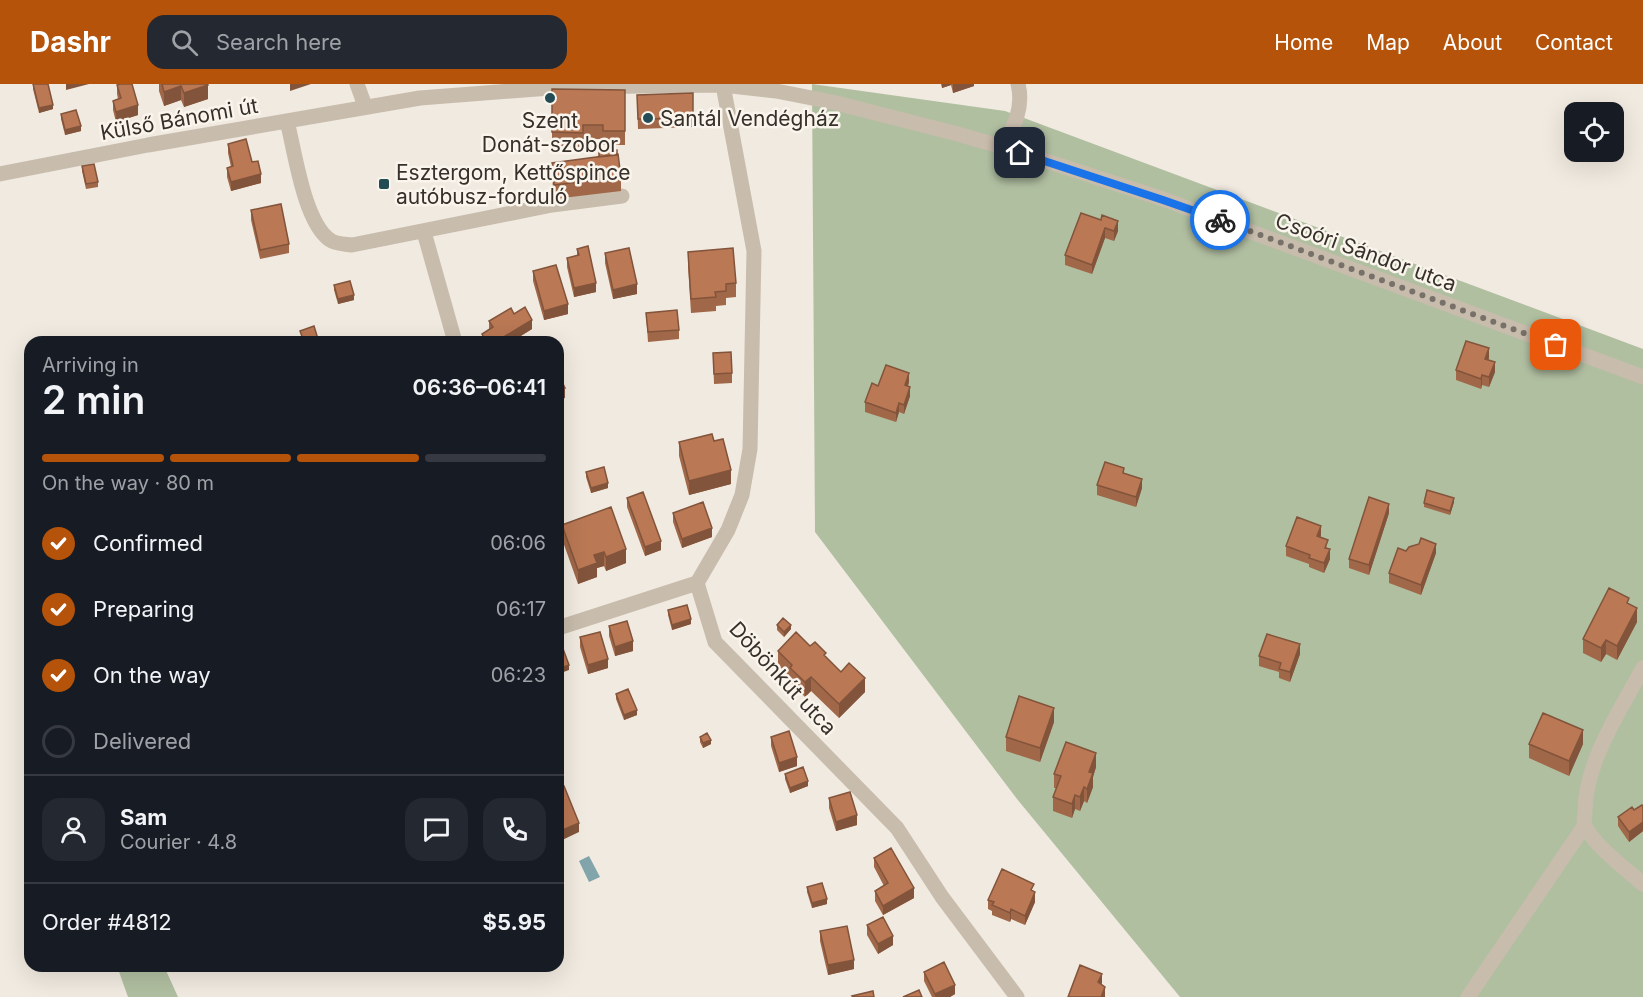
<!DOCTYPE html>
<meta charset="utf-8">
<style>
:root{--surface:#171b24;--page:#242831;--text:#f1f3f6;--muted:#9ea1a6;--line:#363941;--accent:#b45309}
body{margin:0;font-family:Inter,sans-serif;background:var(--page);color:var(--text);height:100vh;display:flex;flex-direction:column;font-size:22px;white-space:nowrap}
*{box-sizing:border-box;margin:0}
p{font-size:20px;color:var(--muted)}
.icon{flex:none;width:33px;height:33px;fill:none;stroke:currentColor;stroke-width:2;stroke-linecap:round;stroke-linejoin:round}
.map{position:relative;flex:1;overflow:hidden}
.drawer{position:absolute;left:24px;top:252px;width:540px;height:636px;display:flex;flex-direction:column;background:var(--surface);border-radius:18px;box-shadow:0 6px 24px #0002}
.drawer>*{flex:none}
.controls{position:absolute;left:1564px;top:18px;display:grid;gap:12px}
.controls a{display:grid;place-items:center;width:60px;height:60px;border-radius:12px;background:var(--surface);box-shadow:0 6px 24px #0002;font-size:30px}
.pin{position:absolute;display:grid;place-items:center;width:51px;height:51px;color:#fff;margin:-26px;border-radius:12px;box-shadow:0 3px 9px #0006}
.courier{position:absolute;display:grid;place-items:center;width:60px;height:60px;margin:-30px;border:4px solid #1a73e8;border-radius:50%;background:#fff;color:#222;box-shadow:0 2px 8px #0007}
.headline em{font-style:normal;font-weight:600}
.headline div{display:flex;flex-direction:column-reverse}
.headline{display:flex;align-items:center;justify-content:space-between;height:102px;padding:0 18px}
h1{font-size:39px;font-weight:600;line-height:45px}
.bar{display:grid;grid-template-columns:repeat(4,1fr);gap:9px 6px;align-content:center;height:72px;padding:0 18px}
.bar i{height:8px;border-radius:4px;background:var(--line)}
.bar .active{background:var(--accent)}
.bar p{grid-column:span 4}
.line{display:flex;align-items:center;gap:15px;padding:0 18px;border-top:2px solid var(--line)}
.line div{flex:1}
.round{display:grid;place-items:center;flex:none;width:63px;height:63px;border-radius:18px;background:var(--page)}
ol{padding:0 18px;list-style:none}
li{display:flex;align-items:center;gap:18px;height:66px}
li p{margin-inline-start:auto}
li .icon{padding:6px;border-radius:50%;background:var(--accent);color:#fff;stroke-width:4}
li:last-child{color:var(--muted)}
li i{width:33px;height:33px;border:3px solid var(--line);border-radius:50%}
header{display:flex;align-items:center;gap:36px;box-sizing:border-box;height:84px;padding:0 30px;background:var(--accent);color:#fff}
header strong{font-size:28px}
nav{display:flex;gap:33px;margin-inline-start:auto;font-size:21px}
.search{width:420px;height:54px;background:var(--page);display:flex;align-items:center;gap:15px;box-sizing:border-box;padding:0 21px;border-radius:18px;color:var(--muted);font-size:22px}
.map>svg:first-child{display:block}
</style>
<header>
<strong>Dashr</strong>
<div class="search"><svg class="icon" aria-label="search" viewBox="0 0 24 24"><circle cx="10" cy="10" r="6"/><path d="M15 15l6 6"/></svg>Search here</div>
<nav><a>Home</a><a>Map</a><a>About</a><a>Contact</a></nav>
</header>
<div class="map">
<svg width="1643" height="913" viewBox="0 0 1643 913">
<rect width="100%" height="100%" fill="#f1eae0"/>
<!-- green -->
<path fill="#b1bfa1" d="M812 0 1005 27 1643 265V913H1180L1017 715 815 448Z
M117 882H164L178 913H128Z"/>
<!-- water -->
<path fill="#81a5ab" d="M589 772 600 793 589 798 579 777Z"/>
<g fill="none" stroke-linecap="round" stroke-linejoin="round">
<!-- minor -->
<path stroke="#c8bcac" stroke-width="15" d="M357 0 365 22
M723 1 754 167 750 365 742 411 728 446 697 499 715 558 897 744 942 813 1017 913
M287 37C295 68 304 138 330 156 335 160 345 160 352 161L552 121 622 112
M1003 63C1014 43 1024 23 1018 0
M0 90 148 61 420 14 563 3 723 1 776 7 832 18 954 49 1003 63 1163 115 1643 293
M424 148 455 258
M558 544 697 499
M1643 584C1620 627 1585 678 1585 728 1585 731 1583 738 1585 741 1591 759 1628 787 1643 800
M1468 913 1585 741"/>
</g>
<!-- wall -->
<path fill="#a06748" d="M33 0 53 25 39 29 33 5Z
M159 0H207L208 15 184 23 181 16 164 22 159 7Z
M941 0H974V2L953 9 951 1 942 4Z
M117 1 138 31 116 38 113 26V17L118 15 117 10Z
M552 5 625 6V61H603V55H583V63L552 62Z
M693 9V43L638 45 637 11Z
M61 30 81 47 65 51 61 35Z
M228 60 252 78 261 99 231 107 227 93V84L231 83 228 69Z
M599 68 621 93V107L554 115 552 93V79L599 73Z
M82 82 98 98V103L86 105 82 87Z
M251 126 289 160V169L260 175 251 136Z
M1081 129 1118 147 1114 157 1105 154 1092 190 1065 181V171Z
M577 165 596 208 574 213 567 183V174L577 171Z
M688 168 736 199V213L726 214V221L716 222V227L691 229 688 182Z
M605 169 637 210 613 215 605 179Z
M533 187 568 230 544 236 533 197Z
M334 201 354 216 338 220 334 206Z
M646 229 679 246V255L648 258Z
M514 230 532 245 511 258H482V250L489 246V237Z
M713 269 732 289V299L714 300Z
M1489 274 1488 276 1495 288 1489 303 1482 301 1481 305 1456 296V286Z
M909 298 908 302 910 312 904 330 899 328 896 338 865 328V318L878 302Z
M714 357 731 400 689 411 679 372V358Z
M586 388 608 404 591 409 586 393Z
M1124 389 1142 404 1136 423 1097 411V401Z
M627 414 661 466 645 472 627 423Z
M1454 418 1450 431 1424 423V419Z
M673 429 712 453 682 464 673 438Z
M1389 429 1369 491 1349 484V475Z
M562 441 626 479 606 487 604 482 597 484V493L578 500 562 455Z
M1321 451 1320 454 1328 465 1330 475 1324 489 1309 483V480L1286 472V462Z
M1406 467 1436 469 1421 511 1389 499V489Z
M1629 520 1637 538 1617 576 1606 570 1601 578 1583 569V555Z
M668 526 691 540 672 546 668 531Z
M777 541 791 545 784 553 777 546Z
M609 542 633 567 615 572 609 552Z
M580 553 608 584 588 590 580 563Z
M778 567 826 574 841 588 865 608 839 634 811 607 805 613 790 598V593L778 581Z
M1300 570 1290 598 1279 594V588L1259 582V572Z
M616 610 637 631 624 636 616 615Z
M1054 638 1040 678 1006 667V653Z
M700 653 711 660 703 664 700 658Z
M771 653 797 682 779 688 771 662Z
M1529 660H1583L1569 692 1529 674Z
M1096 683 1093 693V703L1087 719 1084 717 1080 727 1075 725 1072 734 1053 727V713L1056 704H1054V690Z
M785 690 808 702 790 709 785 695Z
M829 714 857 741 836 747 829 724Z
M1643 722V747L1629 758 1618 742V733Z
M874 774 914 814 883 831 875 817V807L884 802 874 783Z
M807 803 827 820 812 824 807 808Z
M1034 808 1035 818 1025 841 1011 835 1010 838 992 831V827L988 825V816Z
M867 841 893 861 878 870 867 851Z
M820 847 854 885 828 891 820 857Z
M924 888 955 910 950 913H932L924 897Z"/>
<!-- shaded-wall -->
<path fill="#82543b" d="M66 0H89L66 6Z
M290 0H311L290 7Z
M942 0H951V1L942 4Z
M953 0H974V2L953 9Z
M208 1V15L184 23V9Z
M181 2V16L164 22V8Z
M53 21V25L39 29V24Z
M138 21V31L116 38V28Z
M81 42V47L65 51V46Z
M261 90V99L231 107V98Z
M1118 137V147L1114 157V147Z
M1105 144V154L1092 190V181Z
M596 199V208L574 213V204Z
M637 200V210L613 215V206Z
M354 211V216L338 220V215Z
M568 220V230L544 236V227Z
M532 236V245L511 258H495Z
M1489 264V274L1485 284V275Z
M1495 278V288L1489 303V293Z
M909 289V298L905 310V301Z
M1482 291V301L1481 305V295Z
M910 303V312L904 330V321Z
M565 304V314L558 317V307Z
M899 319V328L896 338V329Z
M731 386V400L689 411V397Z
M1142 395V404L1136 423V413Z
M608 399V404L591 409V404Z
M1454 414V418L1450 431V427Z
M1389 420V429L1369 491V481Z
M1321 442V451L1317 462V452Z
M712 444V453L682 464V455Z
M661 457V466L645 472V463Z
M1436 460V469L1421 511V501Z
M626 465V479L606 487V473Z
M1330 465V475L1324 489V479Z
M604 468V482L597 484V493L578 500V486L594 471Z
M1637 524V538L1617 576V562Z
M691 535V540L672 546V541Z
M791 541V545L784 553V548Z
M1606 556V570L1601 578V564Z
M633 557V567L615 572V563Z
M1300 560V570L1290 598V588Z
M608 575V584L588 590V581Z
M569 581V586L558 590V585Z
M811 593V607L805 613V598Z
M865 594V608L839 634V620Z
M1054 624V638L1040 678V664Z
M637 626V631L624 636V631Z
M1583 646V660L1569 692V677Z
M711 656V660L703 664V659Z
M1096 669V683L1093 693V703L1087 719V705L1089 688Z
M797 673V682L779 688V679Z
M808 697V702L790 709V704Z
M1084 703V717L1080 727V713Z
M1075 711V725L1072 734V720Z
M857 731V741L836 747V738Z
M1643 738V747L1629 758V748Z
M579 739V748L558 758V748Z
M914 804V814L883 831V822Z
M1035 808V818L1025 841V832Z
M827 815V820L812 824V819Z
M1011 825V835L1010 838V829Z
M893 852V861L878 870V860Z
M854 876V885L828 891V881Z
M1102 890V899L1098 908V898Z
M955 901V910L950 913H935V910Z
M1105 903V913H1101Z"/>
<!-- building -->
<path fill="#ba7854" stroke="#82543b" stroke-width="1.5" d="M33 0H48L53 21 39 24Z
M120 0H132L138 21 116 28 113 17 121 14 117 1Z
M162 0H207L208 1 184 9 181 2 164 8Z
M552 5 625 6V47H603V41H583V49L552 48Z
M693 9V34L638 35 637 11Z
M76 26 81 42 65 46 61 30Z
M246 55 252 78 258 77 261 90 231 98 227 84 233 82 228 60Z
M617 66V71L599 73V68Z
M618 70 621 93 554 101 552 79Z
M94 80 98 98 86 100 82 82Z
M281 120 289 160 260 166 251 126Z
M1081 129 1101 136 1102 131 1118 137 1114 147 1105 144 1092 181 1065 171Z
M588 162 596 199 574 204 567 174 579 171 577 165Z
M629 164 637 200 613 206 605 169Z
M733 164 736 199 726 200V207L715 208 716 213 691 215 688 168Z
M556 181 568 220 544 227 533 187Z
M350 197 354 211 338 215 334 201Z
M525 223 532 236 495 258H486L482 250 493 243 489 237 511 224 514 230Z
M677 226 679 246 648 248 646 229Z
M314 242 318 255 309 258H304L300 247Z
M1466 257 1489 264 1485 275 1495 278 1489 293 1482 291 1481 295 1456 286Z
M731 268 732 289 714 290 713 269Z
M886 281 909 289 905 301 910 303 904 321 899 319 896 329 865 318 872 299 878 302Z
M558 289 565 304 558 307Z
M712 350 714 357 723 355 731 386 689 397 679 358Z
M1105 378 1124 384 1123 389 1142 395 1136 413 1097 401Z
M604 383 608 399 591 404 586 388Z
M1427 406 1454 414 1450 427 1424 419Z
M643 408 661 457 645 463 627 414Z
M1369 413 1389 420 1369 481 1349 475Z
M703 418 712 444 682 455 673 429Z
M611 423 626 465 606 473 604 468 594 471 597 479 578 486 562 441Z
M1297 433 1321 442 1317 452 1328 456 1325 464 1330 465 1324 479 1309 474 1310 471 1286 462Z
M1421 454 1436 460 1421 501 1389 489 1398 464 1406 467 1409 463 1419 460Z
M1609 504 1629 514 1627 519 1637 524 1617 562 1606 556 1601 564 1583 555Z
M687 521 691 535 672 541 668 526Z
M783 534 791 541 784 548 777 541Z
M627 537 633 557 615 563 609 542Z
M600 548 608 575 588 581 580 553Z
M796 548 810 562 815 558 826 569 824 571 841 588 849 579 865 594 839 620 811 593 805 598 790 584 792 581 778 567Z
M1267 550 1300 560 1290 588 1279 585 1281 579 1259 572Z
M562 562 569 581 558 585V564Z
M628 605 637 626 624 631 616 610Z
M1019 612 1054 624 1040 664 1006 653Z
M1543 629 1583 646 1569 677 1529 660Z
M789 647 797 673 779 679 771 653Z
M707 649 711 656 703 659 700 653Z
M1066 658 1096 669 1089 688 1093 689 1087 705 1084 703 1080 713 1075 711 1072 720 1053 713 1061 692 1054 690Z
M803 683 808 697 790 704 785 690Z
M564 702 579 739 558 748V705Z
M850 708 857 731 836 738 829 714Z
M1642 721 1643 722V738L1629 748 1618 733 1632 723 1634 726Z
M891 764 914 804 883 822 875 807 888 799 874 774Z
M1002 785 1034 800 1031 806 1035 808 1025 832 1011 825 1010 829 992 821 994 818 988 816Z
M822 799 827 815 812 819 807 803Z
M883 833 893 852 878 860 867 841Z
M847 842 854 876 828 881 820 847Z
M944 878 955 901 935 910 924 888Z
M1080 881 1102 890 1098 898 1105 903 1101 913H1068Z
M919 906 922 913H903Z
M873 907 874 913H853L852 912Z"/>
<g fill="none" stroke-linecap="round" stroke-linejoin="round">
<!-- done -->
<path stroke="#78716a" stroke-width="6" stroke-dasharray="0 10.8" d="M1220 136 1556 261"/>
<!-- route -->
<path stroke="#1a73e8" stroke-width="8" d="M1020 69 1163 116 1220 136"/>
</g>
<!-- markers -->
<g fill="#244c54" stroke="#f9f4ec" stroke-width="2">
<circle cx="550" cy="14" r="6"/>
<circle cx="648" cy="34" r="6"/>
<rect x="378" y="94" width="12" height="12" rx="3"/>
</g>
<g text-anchor="middle" dominant-baseline="central" stroke-width="5" stroke-linejoin="round" paint-order="stroke">
<!-- poi labels -->
<g font-size="21" fill="#37302a" stroke="#f9f4ec" text-anchor="start">
<text x="660" y="34">Santál Vendégház</text>
<text x="550" y="36" text-anchor="middle">Szent<tspan x="550" dy="24">Donát-szobor</tspan></text>
<text x="396" y="88">Esztergom, Kettőspince<tspan x="396" dy="24">autóbusz-forduló</tspan></text>
</g>
<!-- street labels -->
<g font-size="21" fill="#37302a" stroke="#f9f4ec">
<text transform="translate(179 35) rotate(-10)">Külső Bánomi út</text>
<text transform="translate(1366 168) rotate(20)">Csoóri Sándor utca</text>
<text transform="translate(783 594) rotate(47)">Döbönkút utca</text>
</g>
</g>
</svg>
<div class="controls">
<a><svg class="icon" aria-label="locate" viewBox="0 0 24 24"><circle cx="12" cy="12" r="6"/><path d="M12 2v4M12 18v4M2 12h4M18 12h4"/></svg></a>
</div>
<div class="pin" style="left:1556px;top:261px;background:#ea580c"><svg class="icon" aria-label="bag" viewBox="0 0 24 24"><path d="M5 8h14l-1 12H6zM9 8a3 3 0 0 1 6 0"/></svg></div>
<div class="pin" style="left:1020px;top:69px;background:#1f2937"><svg class="icon" aria-label="home" viewBox="0 0 24 24"><path d="M3 11l9-7 9 7M6 9v11h12V9"/></svg></div>
<div class="courier" style="left:1220px;top:136px"><svg class="icon" aria-label="bike" viewBox="0 0 24 24"><circle cx="6" cy="16" r="4"/><circle cx="18" cy="16" r="4"/><path d="M6 16l4-8h5l3 8M10 8l3 8H6M13 5h3"/></svg></div>
<section class="drawer">
<div class="headline"><div><h1>2 min</h1><p>Arriving in</p></div><em>06:36–06:41</em></div>
<div class="bar"><i class="active"></i><i class="active"></i><i class="active"></i><i></i><p>On the way · 80 m</p></div>
<ol>
<li><svg class="icon" aria-label="check" viewBox="0 0 24 24"><path d="M5 12l5 5 9-10"/></svg>Confirmed<p>06:06</p></li>
<li><svg class="icon" aria-label="check" viewBox="0 0 24 24"><path d="M5 12l5 5 9-10"/></svg>Preparing<p>06:17</p></li>
<li><svg class="icon" aria-label="check" viewBox="0 0 24 24"><path d="M5 12l5 5 9-10"/></svg>On the way<p>06:23</p></li>
<li><i></i>Delivered</li>
</ol>
<div class="line" style="height:108px"><a class="round"><svg class="icon" aria-label="person" viewBox="0 0 24 24"><circle cx="12" cy="8" r="4"/><path d="M4 21q1-7 8-7t8 7"/></svg></a><div><b>Sam</b><p>Courier · 4.8</p></div><a class="round"><svg class="icon" aria-label="chat" viewBox="0 0 24 24"><path d="M4 5h16v11H9l-5 4z"/></svg></a><a class="round"><svg class="icon" aria-label="phone" viewBox="0 0 24 24"><path d="M5 4h4l2 5-3 2q2 4 5 5l2-3 5 2v4C11 20 4 13 5 4z"/></svg></a></div>
<div class="line" style="height:78px"><div>Order #4812</div><b>$5.95</b></div>
</section>
</div>
